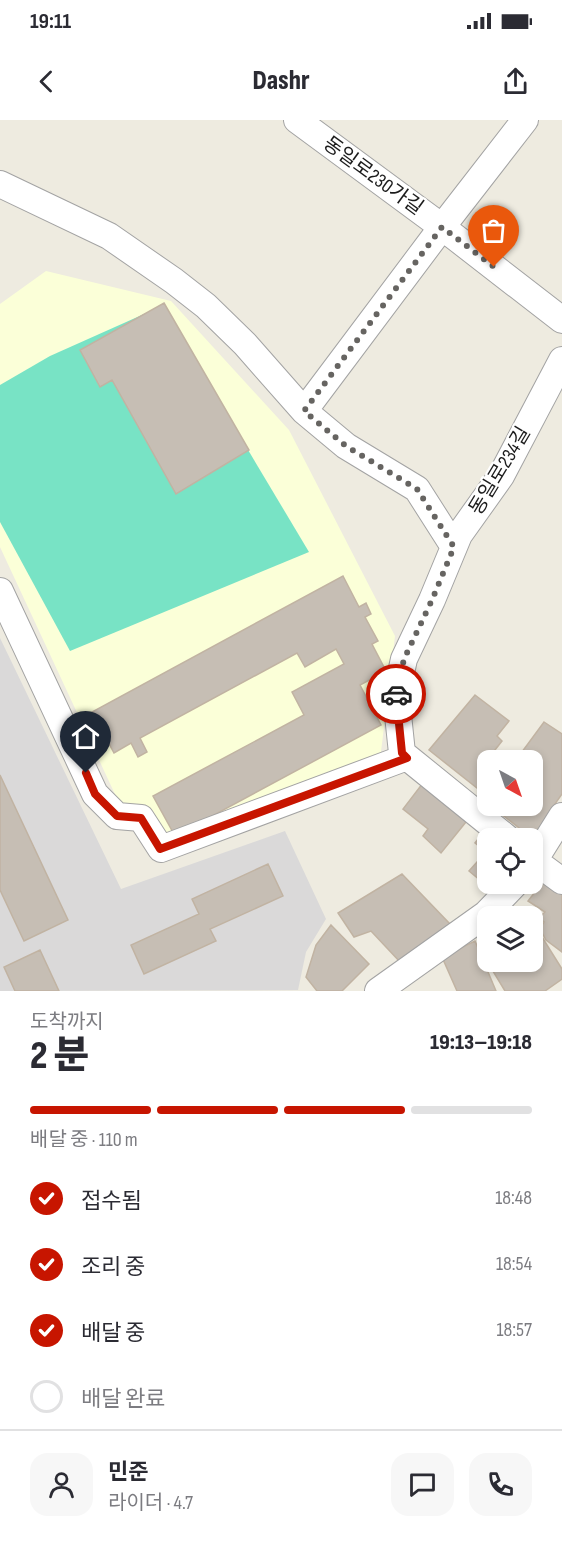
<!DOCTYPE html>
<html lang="ko">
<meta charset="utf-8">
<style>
:root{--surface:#fff;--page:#f7f7f7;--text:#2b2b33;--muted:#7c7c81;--line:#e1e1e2;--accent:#c71500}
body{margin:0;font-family:"Sofia Sans Condensed","Noto Sans KR",sans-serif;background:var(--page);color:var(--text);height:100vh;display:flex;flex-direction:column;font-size:22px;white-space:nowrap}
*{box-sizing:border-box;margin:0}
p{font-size:20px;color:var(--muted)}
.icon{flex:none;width:33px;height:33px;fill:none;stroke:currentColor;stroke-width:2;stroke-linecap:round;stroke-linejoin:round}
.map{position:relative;height:871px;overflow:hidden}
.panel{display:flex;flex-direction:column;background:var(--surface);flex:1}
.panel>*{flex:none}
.needle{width:39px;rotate:140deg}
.buttons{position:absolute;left:477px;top:630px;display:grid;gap:12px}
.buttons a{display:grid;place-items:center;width:66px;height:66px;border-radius:12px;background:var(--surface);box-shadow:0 3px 9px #0003;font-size:30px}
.pin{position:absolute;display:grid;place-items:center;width:51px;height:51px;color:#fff;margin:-62px -26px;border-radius:50% 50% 50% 0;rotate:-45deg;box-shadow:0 0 6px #0007}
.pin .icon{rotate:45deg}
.courier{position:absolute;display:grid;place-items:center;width:60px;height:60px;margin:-30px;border:4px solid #c71500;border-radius:50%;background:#fff;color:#222;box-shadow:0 2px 8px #0007}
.overview em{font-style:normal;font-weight:800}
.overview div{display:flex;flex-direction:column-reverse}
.overview{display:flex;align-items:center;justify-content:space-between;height:102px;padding:0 30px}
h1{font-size:39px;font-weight:800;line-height:45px}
.bar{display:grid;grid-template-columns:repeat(4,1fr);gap:9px 6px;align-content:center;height:72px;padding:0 30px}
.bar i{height:8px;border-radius:4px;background:var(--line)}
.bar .current{background:var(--accent)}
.bar p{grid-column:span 4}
.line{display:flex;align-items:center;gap:15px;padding:0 30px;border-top:2px solid var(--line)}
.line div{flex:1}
.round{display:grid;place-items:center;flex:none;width:63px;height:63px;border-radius:18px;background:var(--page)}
ol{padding:0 30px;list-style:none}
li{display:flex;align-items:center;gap:18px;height:66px}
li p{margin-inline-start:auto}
li .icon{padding:6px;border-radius:50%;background:var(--accent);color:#fff;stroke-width:4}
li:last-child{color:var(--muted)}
li i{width:33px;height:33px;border:3px solid var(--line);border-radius:50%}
.status{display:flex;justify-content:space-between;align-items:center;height:42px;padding:0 30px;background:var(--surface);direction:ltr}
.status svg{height:16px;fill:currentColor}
header{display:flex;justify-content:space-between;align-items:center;height:78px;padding:0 30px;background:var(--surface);font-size:27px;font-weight:800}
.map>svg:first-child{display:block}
</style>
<div class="status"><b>19:11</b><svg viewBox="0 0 49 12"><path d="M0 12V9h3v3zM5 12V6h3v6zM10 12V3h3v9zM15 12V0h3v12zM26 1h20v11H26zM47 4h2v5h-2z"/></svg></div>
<header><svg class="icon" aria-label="back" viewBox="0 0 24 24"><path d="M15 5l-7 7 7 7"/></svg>Dashr<svg class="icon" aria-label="share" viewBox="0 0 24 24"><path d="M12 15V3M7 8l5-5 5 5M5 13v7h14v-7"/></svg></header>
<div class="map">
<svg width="562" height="871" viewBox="0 0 562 871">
<rect width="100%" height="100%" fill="#eeebe0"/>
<!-- residential -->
<path fill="#dad9d9" d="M0 518 121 769 285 711 326 799 306 832 298 870 0 871Z"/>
<!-- education -->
<path fill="#fbffd8" d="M46 151 171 181 289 310 395 516 380 640 164 718 120 685 0 427V184Z"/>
<!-- pitch -->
<path fill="#78e3c5" d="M162 186 309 432 70 531 0 402V265L50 236Z"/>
<!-- building -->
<path fill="#c6beb4" stroke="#c1b3a2" stroke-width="1.5" d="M164 183 249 330 176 374 112 260 100 267 80 230Z
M343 456 359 487 366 483 371 494 365 497 378 521 372 524 386 551 360 565 381 605 175 716 153 676 304 595 292 572 344 544 336 529 305 547 297 533 140 618 147 632 138 637 131 623 114 633 92 592Z
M475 575 509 601 497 616 502 621 491 635 497 640H488V665L482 672 429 630Z
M544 602 562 614V674L550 691 557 697 537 722 491 686H532V640H516Z
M0 655 68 800 24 821 0 770Z
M429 655 474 692 441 733 423 716 428 709 403 689Z
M486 709 488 764H490L487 766 469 751 486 732 475 723Z
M268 744 283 776 210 809 216 821 144 854 131 825 199 794 192 779Z
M402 754 450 804 401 843 371 811 354 817 338 793Z
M545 759 562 772V832L546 820 540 809 544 802 539 798 545 792 528 781Z
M532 801 562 849V859L545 871H505L482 833 488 829V842H532Z
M331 805 369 844 342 871H317L306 857 316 825Z
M475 821 496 871H457L442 837Z
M40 830 59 871H15L4 847Z"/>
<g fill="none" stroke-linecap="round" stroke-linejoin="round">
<!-- minor casing -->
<g stroke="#a3a3a3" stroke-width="28">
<path id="minor" d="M297 0 442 107 562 200
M0 64 109 116 174 161 206 186 245 224 304 291 346 326 417 369 454 427
M304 291 442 107 525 0
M0 471 95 674 117 696 141 698 161 729 407 637
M507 718 402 633 396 576 404 539 432 480 459 415 501 356 562 240
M532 739 562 761
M532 744 562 696
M378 871 486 794 515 764"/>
</g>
<!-- minor -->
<use href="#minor" stroke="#fff" stroke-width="26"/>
</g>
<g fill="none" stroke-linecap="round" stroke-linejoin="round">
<!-- done -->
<path stroke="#666461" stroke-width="6" stroke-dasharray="0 10.8" d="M396 574 404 539 432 480 454 427 417 369 346 326 304 291 442 107 494 147"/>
<!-- route -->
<path stroke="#c71500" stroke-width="8" d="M86 653 95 674 117 696 141 698 160 729 407 638 402 633 396 574"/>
</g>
<g text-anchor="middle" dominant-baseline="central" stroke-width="4.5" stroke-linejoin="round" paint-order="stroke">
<!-- street labels -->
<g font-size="20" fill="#1c1c1c" stroke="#fff">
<text transform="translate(373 56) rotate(36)">동일로230가길</text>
<text transform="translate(500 351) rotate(-59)">동일로234길</text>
</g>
</g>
</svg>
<div class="buttons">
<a><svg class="needle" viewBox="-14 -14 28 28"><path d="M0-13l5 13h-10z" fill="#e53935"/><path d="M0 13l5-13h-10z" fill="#7c7c81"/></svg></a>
<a><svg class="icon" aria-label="locate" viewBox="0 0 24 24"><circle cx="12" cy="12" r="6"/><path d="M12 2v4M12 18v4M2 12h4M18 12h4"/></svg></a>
<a><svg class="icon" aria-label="layers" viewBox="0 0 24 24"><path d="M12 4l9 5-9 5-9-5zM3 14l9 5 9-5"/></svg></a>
</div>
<div class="pin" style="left:494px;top:147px;background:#ea580c"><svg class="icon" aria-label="bag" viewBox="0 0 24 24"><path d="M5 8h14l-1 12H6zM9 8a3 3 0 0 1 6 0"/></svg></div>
<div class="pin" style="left:86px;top:653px;background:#1f2937"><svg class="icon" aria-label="home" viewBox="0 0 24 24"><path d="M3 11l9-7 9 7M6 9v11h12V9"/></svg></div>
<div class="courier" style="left:396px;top:574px"><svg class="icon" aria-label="car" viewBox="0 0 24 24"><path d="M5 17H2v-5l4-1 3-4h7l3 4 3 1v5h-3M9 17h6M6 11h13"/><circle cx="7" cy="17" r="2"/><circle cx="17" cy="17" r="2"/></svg></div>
</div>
<section class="panel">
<div class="overview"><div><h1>2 분</h1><p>도착까지</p></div><em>19:13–19:18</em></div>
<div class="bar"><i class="current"></i><i class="current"></i><i class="current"></i><i></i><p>배달 중 · 110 m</p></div>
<ol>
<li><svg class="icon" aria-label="check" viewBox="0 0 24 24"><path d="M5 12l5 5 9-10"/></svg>접수됨<p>18:48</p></li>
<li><svg class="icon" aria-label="check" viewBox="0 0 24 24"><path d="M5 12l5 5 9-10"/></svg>조리 중<p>18:54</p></li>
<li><svg class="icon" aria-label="check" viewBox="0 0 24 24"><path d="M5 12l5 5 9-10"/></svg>배달 중<p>18:57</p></li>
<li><i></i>배달 완료</li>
</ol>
<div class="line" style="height:108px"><a class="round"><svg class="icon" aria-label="person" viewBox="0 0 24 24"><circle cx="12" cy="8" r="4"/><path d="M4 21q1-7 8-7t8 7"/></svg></a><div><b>민준</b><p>라이더 · 4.7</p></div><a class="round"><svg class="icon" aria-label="chat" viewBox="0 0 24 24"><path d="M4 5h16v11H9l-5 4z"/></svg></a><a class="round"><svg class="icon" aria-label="phone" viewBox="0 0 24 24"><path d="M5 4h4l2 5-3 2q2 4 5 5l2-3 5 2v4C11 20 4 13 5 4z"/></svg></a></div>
</section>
